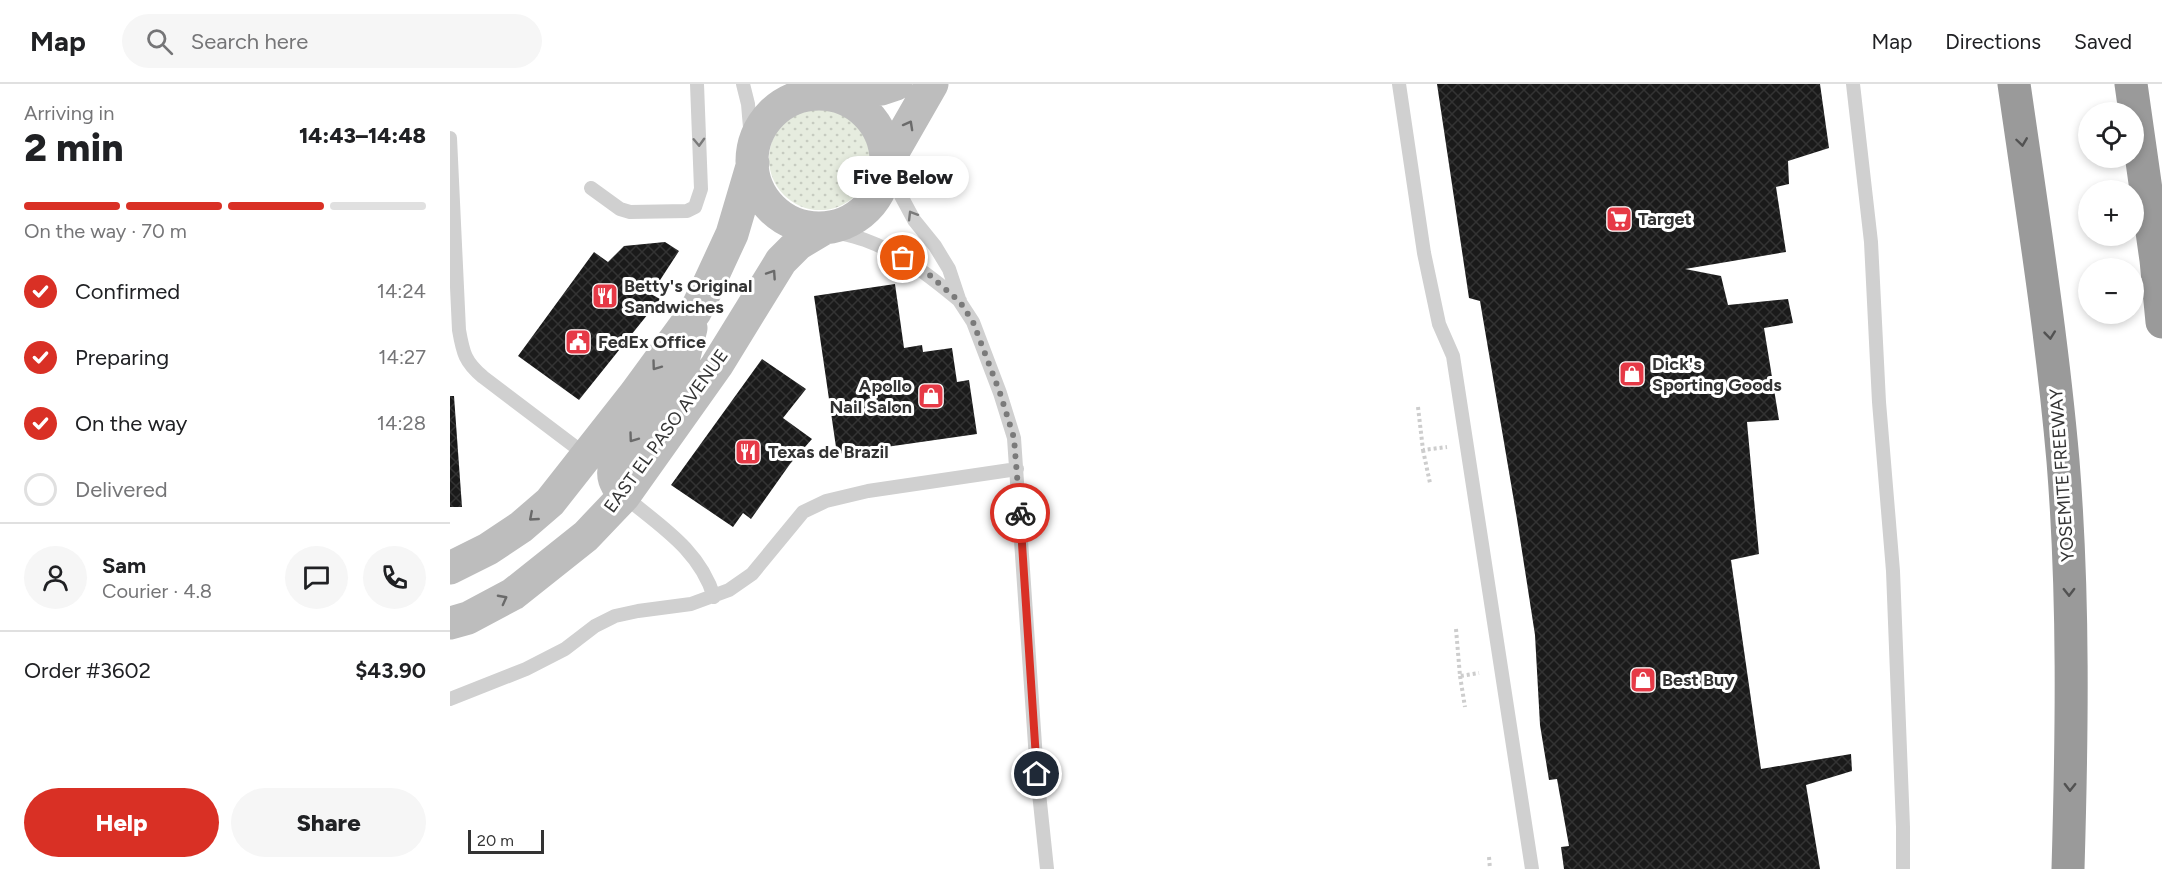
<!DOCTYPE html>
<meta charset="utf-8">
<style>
:root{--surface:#fff;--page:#f6f6f6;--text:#202124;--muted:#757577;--line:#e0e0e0;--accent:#d93025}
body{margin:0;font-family:Figtree,sans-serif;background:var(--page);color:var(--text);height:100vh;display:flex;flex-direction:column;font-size:22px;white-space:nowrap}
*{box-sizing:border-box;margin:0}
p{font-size:20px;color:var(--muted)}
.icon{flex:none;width:33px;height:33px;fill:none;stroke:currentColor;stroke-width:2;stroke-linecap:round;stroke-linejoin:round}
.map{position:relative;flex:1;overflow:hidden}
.panel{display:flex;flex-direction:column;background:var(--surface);width:450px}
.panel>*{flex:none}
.buttons{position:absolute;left:1628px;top:18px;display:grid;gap:12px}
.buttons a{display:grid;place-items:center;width:66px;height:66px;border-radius:50%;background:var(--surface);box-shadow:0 3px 9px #0003;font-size:30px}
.scale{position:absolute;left:18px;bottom:15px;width:76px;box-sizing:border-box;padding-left:6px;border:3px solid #333;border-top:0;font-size:16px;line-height:21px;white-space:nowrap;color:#333;-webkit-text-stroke:4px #fff;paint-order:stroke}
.pin{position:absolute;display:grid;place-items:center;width:51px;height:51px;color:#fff;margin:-26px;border:3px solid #fff;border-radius:50%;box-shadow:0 2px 6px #0007}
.courier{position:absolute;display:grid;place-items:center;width:60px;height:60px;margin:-30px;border:4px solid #d93025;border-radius:50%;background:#fff;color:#222;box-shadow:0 2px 8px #0007}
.bubble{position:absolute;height:42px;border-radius:21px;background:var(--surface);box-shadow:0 3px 9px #0003;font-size:20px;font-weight:800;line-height:42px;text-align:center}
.summary em{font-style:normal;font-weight:800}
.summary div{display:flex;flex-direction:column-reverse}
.summary{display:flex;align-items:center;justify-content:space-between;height:102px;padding:0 24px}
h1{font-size:39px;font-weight:800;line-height:45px}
.bar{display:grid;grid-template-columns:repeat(4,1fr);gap:9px 6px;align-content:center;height:72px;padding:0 24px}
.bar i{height:8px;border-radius:4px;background:var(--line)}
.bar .active{background:var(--accent)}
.bar p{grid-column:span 4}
.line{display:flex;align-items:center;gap:15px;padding:0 24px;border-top:2px solid var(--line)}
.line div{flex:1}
.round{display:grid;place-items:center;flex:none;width:63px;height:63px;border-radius:32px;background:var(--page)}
ol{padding:0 24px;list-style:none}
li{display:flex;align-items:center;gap:18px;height:66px}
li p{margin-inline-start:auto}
li .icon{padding:6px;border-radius:50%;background:var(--accent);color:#fff;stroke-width:4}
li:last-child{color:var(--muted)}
li i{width:33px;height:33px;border:3px solid var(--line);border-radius:50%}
.cta{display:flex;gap:12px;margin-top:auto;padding:12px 24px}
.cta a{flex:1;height:69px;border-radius:36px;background:var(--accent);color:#fff;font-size:24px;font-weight:800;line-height:69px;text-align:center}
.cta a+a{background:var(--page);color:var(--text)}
header{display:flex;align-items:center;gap:36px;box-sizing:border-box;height:84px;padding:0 30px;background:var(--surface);border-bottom:2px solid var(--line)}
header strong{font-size:28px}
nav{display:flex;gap:33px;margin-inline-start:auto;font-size:21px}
.search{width:420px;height:54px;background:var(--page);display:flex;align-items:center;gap:15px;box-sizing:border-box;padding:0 21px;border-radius:33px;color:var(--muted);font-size:22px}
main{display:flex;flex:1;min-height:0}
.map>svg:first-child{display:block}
</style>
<header>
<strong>Map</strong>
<div class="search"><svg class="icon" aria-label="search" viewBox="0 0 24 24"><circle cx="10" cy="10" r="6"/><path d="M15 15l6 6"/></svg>Search here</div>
<nav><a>Map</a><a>Directions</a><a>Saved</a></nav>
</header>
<main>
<section class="panel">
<div class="summary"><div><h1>2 min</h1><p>Arriving in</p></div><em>14:43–14:48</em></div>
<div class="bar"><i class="active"></i><i class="active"></i><i class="active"></i><i></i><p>On the way · 70 m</p></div>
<ol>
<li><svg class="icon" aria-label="check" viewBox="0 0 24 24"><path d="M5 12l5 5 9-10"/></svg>Confirmed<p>14:24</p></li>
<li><svg class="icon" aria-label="check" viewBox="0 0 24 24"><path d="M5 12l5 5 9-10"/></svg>Preparing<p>14:27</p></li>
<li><svg class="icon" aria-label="check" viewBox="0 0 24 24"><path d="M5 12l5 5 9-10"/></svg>On the way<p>14:28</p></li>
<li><i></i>Delivered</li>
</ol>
<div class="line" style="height:108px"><a class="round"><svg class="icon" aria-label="person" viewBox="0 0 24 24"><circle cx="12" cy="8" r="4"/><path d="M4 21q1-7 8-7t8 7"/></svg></a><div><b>Sam</b><p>Courier · 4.8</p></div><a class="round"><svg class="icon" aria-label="chat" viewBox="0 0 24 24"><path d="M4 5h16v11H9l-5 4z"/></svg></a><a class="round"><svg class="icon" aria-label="phone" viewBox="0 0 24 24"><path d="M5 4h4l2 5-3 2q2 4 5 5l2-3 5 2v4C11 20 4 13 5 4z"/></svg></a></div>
<div class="line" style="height:78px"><div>Order #3602</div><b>$43.90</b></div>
<div class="cta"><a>Help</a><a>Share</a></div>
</section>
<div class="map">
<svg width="1712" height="785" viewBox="0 0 1712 785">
<defs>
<pattern id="garden-dots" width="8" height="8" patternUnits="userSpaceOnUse" patternTransform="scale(1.5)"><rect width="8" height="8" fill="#e6ecdf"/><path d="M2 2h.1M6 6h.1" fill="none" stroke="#c6cbc0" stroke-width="1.8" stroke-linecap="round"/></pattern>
<pattern id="building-cross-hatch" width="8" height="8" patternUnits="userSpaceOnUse" patternTransform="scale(1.5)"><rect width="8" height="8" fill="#1a1a1a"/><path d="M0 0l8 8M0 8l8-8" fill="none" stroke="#333"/></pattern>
</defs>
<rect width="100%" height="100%" fill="#fff"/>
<!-- garden -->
<path fill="url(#garden-dots)" d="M319 75a51 51 0 1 1 102 0a51 51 0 1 1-102 0Z"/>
<!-- building -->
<path fill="url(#building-cross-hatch)" d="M987 0H1370L1379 64 1338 77 1339 100 1326 103 1336 168 1235 185 1271 192 1278 221 1338 215 1343 239 1314 244 1329 336 1297 338 1309 470 1281 476 1311 685 1401 670 1402 687 1356 701 1370 785H1114L1111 763 1119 762 1107 695 1099 696 1090 641 1085 551 1067 435 1030 217 1019 214Z
M215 158 229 167 201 210 210 215 129 316 68 272 144 168 158 178 174 162Z
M445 200 454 264 472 261 473 268 502 264 507 298 519 296 527 350 387 370 364 212Z
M312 275 356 305 333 334 362 355 340 380 301 435 293 429 283 443 221 401Z
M0 312H4L12 423H0Z"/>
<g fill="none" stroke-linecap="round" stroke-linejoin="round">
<!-- path -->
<path stroke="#cdcdcd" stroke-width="4" stroke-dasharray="3 3" stroke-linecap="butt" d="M968 323 973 366 997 363
M973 366 980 399
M1006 545 1010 592 1029 589
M1010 592 1015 623
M1039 773 1040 785"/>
<!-- lane -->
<path stroke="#d0d0d0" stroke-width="14" d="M293 0 298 20 303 79
M354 0 376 9
M949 0 974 169 989 240 1003 272 1082 785
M1403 0 1421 158 1429 318 1443 487 1453 743V785
M0 54 9 246C13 269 15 278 33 293L136 371
M435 82 464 136 485 162 499 185 510 218 523 238 550 309 564 354 587 690 597 785
M141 104 170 125 180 128 237 127 245 123 251 105 247 0
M373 145C387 149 402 151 415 156 451 169 481 193 510 217
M174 412C210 442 250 466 264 513
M0 615 76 585 115 565 145 542 165 532 188 527 241 520 279 506 302 490 353 428 376 417 418 407 567 385"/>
<!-- secondary -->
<path stroke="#bdbdbd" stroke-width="33" d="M379 9 431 5 446 0
M302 77a67 67 0 1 1 134 0a67 67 0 1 1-134 0Z
M435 82 482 0
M174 412C166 400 161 394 165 380L230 289 241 244
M0 484 38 465 71 443 100 418 185 310 245 228 257 204 282 150 303 79
M0 539 18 534 63 510 136 452 174 412 267 281 331 177 348 160 373 145"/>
<!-- highway -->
<path stroke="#9a9a9a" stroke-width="33" d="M1564 0C1582 126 1602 251 1613 377 1624 513 1622 649 1618 785
M1681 0 1706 176 1712 238"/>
</g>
<!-- one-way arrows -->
<defs><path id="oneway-chevron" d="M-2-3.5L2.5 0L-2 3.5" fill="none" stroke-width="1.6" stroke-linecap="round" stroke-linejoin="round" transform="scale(1.5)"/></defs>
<g stroke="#6a6a6a">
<use href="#oneway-chevron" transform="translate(459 41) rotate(-61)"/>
<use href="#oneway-chevron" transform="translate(322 190) rotate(-56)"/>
<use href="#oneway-chevron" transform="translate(206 282) rotate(126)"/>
<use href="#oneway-chevron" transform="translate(183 354) rotate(126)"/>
<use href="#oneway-chevron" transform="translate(83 433) rotate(139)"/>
<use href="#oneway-chevron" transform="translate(53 515) rotate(-28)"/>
</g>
<g stroke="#7a7a7a">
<use href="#oneway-chevron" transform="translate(249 58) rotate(88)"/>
<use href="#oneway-chevron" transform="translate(462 131) rotate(-121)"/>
</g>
<g stroke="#525252">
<use href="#oneway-chevron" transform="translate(1572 58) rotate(82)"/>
<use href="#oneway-chevron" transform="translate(1600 251) rotate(84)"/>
<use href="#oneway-chevron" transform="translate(1619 508) rotate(89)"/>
<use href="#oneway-chevron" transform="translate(1620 703) rotate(91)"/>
</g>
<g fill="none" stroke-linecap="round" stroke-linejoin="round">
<!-- done -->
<path stroke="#7a7a7a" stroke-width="6" stroke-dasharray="0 10.8" d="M453 174 476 188 510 218 523 238 550 309 564 354 570 429"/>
<!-- route -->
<path stroke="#d93025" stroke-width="8" d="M570 429 587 690"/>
</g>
<!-- icons -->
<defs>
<g id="supermarket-square" transform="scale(1.35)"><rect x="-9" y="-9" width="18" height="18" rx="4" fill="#e63946" stroke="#fff"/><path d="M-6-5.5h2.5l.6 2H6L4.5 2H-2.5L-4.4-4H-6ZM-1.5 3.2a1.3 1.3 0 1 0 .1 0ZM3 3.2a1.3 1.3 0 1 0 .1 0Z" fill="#fff"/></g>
<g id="restaurant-square" transform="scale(1.35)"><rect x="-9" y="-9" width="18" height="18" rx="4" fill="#e63946" stroke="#fff"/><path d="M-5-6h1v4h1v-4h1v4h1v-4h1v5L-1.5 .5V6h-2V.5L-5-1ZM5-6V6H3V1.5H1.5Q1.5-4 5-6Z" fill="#fff"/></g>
<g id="civic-square" transform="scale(1.35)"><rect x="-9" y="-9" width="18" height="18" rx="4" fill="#e63946" stroke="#fff"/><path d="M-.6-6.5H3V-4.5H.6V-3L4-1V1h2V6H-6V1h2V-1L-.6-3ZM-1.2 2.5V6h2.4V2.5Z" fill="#fff"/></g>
<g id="shop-square" transform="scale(1.35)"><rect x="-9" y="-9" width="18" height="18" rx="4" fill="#e63946" stroke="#fff"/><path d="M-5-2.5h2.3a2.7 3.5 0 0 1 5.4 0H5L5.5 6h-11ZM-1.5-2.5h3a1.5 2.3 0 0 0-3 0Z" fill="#fff"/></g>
</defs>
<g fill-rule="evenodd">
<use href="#supermarket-square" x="1169" y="135"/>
<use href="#restaurant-square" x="155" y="212"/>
<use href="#civic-square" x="128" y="258"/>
<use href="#shop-square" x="1182" y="290"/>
<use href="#shop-square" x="481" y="312"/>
<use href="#restaurant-square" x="298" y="368"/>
<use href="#shop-square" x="1193" y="596"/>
</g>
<g text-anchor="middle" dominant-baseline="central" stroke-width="6" stroke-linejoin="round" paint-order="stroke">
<!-- poi labels -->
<g font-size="18" font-weight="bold" fill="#333" stroke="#fff" text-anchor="start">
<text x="1188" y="135">Target</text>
<text x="174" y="202">Betty's Original<tspan x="174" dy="21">Sandwiches</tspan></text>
<text x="148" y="258">FedEx Office</text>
<text x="1202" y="280">Dick's<tspan x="1202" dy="21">Sporting Goods</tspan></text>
<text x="462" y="302" text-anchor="end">Apollo<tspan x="462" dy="21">Nail Salon</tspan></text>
<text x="318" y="368">Texas de Brazil</text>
<text x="1212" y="596">Best Buy</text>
</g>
<!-- street labels -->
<g font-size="18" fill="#333" stroke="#fff">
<text transform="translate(216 347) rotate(-54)">EAST EL PASO AVENUE</text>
<text transform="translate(1612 391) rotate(-94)">YOSEMITE FREEWAY</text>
</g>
</g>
</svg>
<div class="buttons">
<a><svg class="icon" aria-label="locate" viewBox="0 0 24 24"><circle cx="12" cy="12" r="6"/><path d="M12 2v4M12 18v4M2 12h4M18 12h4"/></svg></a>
<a>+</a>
<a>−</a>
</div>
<div class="scale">20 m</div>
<div class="pin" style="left:453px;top:174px;background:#ea580c"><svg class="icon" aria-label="bag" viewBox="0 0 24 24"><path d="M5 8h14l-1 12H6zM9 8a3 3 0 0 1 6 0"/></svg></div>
<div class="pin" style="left:587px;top:690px;background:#1f2937"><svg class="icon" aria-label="home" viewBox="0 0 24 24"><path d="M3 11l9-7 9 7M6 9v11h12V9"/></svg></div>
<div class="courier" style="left:570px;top:429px"><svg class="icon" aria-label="bike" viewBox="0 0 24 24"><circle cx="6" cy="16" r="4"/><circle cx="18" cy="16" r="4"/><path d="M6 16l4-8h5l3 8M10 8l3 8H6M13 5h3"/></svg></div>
<div class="bubble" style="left:387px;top:72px;width:132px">Five Below</div>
</div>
</main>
